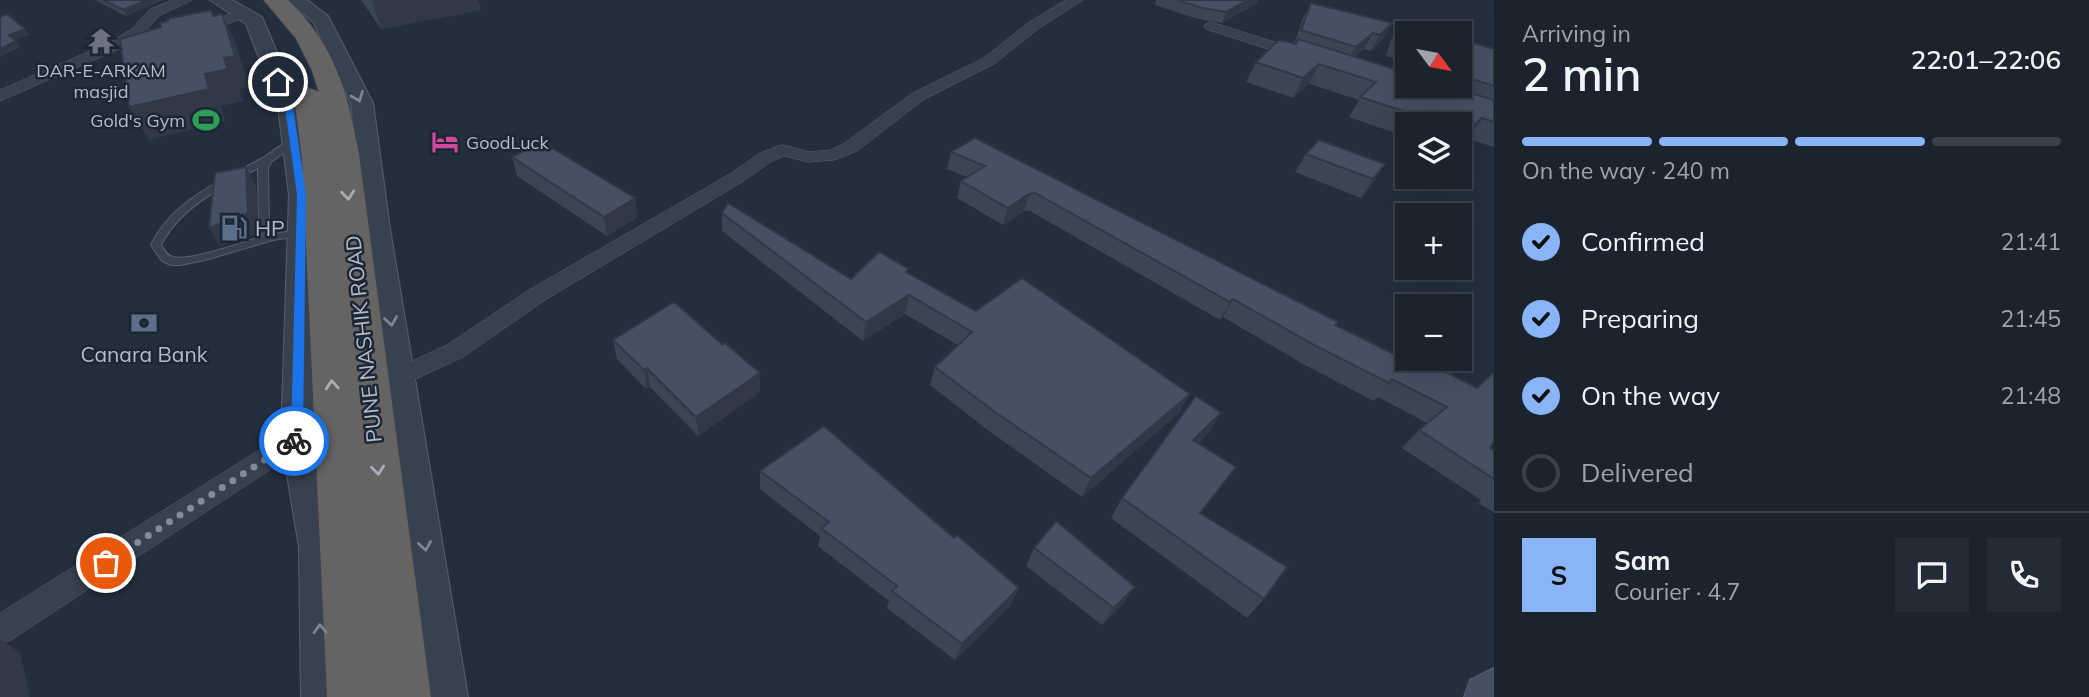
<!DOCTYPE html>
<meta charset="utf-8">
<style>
:root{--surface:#1b232e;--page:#242b36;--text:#f1f3f6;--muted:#a0a4aa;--line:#39404a;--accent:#8ab4f8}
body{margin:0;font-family:Mulish,sans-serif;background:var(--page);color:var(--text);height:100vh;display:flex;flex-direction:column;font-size:26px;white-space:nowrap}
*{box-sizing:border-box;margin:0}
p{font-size:23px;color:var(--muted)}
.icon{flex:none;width:38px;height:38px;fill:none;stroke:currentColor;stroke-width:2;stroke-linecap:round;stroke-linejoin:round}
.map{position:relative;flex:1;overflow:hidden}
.panel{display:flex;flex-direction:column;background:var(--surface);width:595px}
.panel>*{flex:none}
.needle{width:46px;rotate:122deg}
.fabs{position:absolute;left:1395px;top:21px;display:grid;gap:14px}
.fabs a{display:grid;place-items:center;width:77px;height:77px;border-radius:0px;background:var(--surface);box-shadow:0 7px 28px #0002,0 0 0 2px var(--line);font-size:35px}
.pin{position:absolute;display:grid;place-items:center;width:60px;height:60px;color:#fff;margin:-30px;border:4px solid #fff;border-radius:50%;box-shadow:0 2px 7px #0007}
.courier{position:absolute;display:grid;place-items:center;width:70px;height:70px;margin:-35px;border:5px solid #1a73e8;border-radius:50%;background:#fff;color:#222;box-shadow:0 2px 9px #0007}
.head em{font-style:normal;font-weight:600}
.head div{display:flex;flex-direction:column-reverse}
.head{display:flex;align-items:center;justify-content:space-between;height:119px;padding:0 28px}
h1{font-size:46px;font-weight:600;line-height:52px}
.bar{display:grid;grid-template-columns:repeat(4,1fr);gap:10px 7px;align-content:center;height:84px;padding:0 28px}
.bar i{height:9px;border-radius:5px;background:var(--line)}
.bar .on{background:var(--accent)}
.bar p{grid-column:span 4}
.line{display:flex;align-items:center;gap:18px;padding:0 28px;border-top:2px solid var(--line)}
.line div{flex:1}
.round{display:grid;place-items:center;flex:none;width:74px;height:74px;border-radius:0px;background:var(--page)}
ol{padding:0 28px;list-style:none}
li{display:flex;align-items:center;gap:21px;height:77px}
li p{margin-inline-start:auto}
li .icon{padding:7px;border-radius:50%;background:var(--accent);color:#111;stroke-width:4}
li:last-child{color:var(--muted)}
li i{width:38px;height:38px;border:4px solid var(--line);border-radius:50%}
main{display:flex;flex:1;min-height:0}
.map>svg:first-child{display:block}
</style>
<main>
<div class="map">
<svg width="1494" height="697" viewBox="0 0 1494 697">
<rect width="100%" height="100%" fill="#242f3e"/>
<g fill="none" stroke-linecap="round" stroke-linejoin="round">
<!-- service casing -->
<g stroke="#565f6c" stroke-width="2">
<path id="service" d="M293 139 296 140V144L271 162 268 168 269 228 273 234 301 230 305 231 306 233 305 235 273 240 205 260 180 265H171L162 261 151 245C172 201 219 182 261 159 272 153 281 144 293 139ZM258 168 259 228 263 236C245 242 189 262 173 257 167 256 164 250 161 245 180 207 222 187 258 168Z"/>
</g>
<!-- minor casing -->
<g stroke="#565f6c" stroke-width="1">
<path id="minor" d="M173 0H192L159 16 143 34 119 49 0 101V90L109 43 133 28 149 10Z
M1066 0H1083L1038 29 994 64 923 100 857 151 834 160 808 162 785 156 772 161 742 182 545 300 463 357 407 383 399 386 391 383 387 377 391 371 447 345 529 290 730 174 760 153 778 146 784 145 809 152 831 150 845 143 911 94 984 58 1028 23Z
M242 9 247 10V16L201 35 196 36 189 32Z
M1211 22 1306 52 1308 55 1301 59 1296 58 1206 29 1204 26Z
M297 429 306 432 310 439 306 446 11 640 0 644V613L288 432Z"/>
</g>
<!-- tertiary casing -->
<g stroke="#565f6c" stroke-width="2">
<path id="tertiary" d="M210 0H232L262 17 300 107 313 195V439L335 547 343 697H301L299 547 281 439 289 195 278 107 246 24Z
M287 0H307L328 16 373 103 390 229 468 697H426L364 229 351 103 314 23Z"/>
</g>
<!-- secondary casing -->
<g stroke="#565f6c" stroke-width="2">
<path id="secondary" d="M1494 668V697H1464L1470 680Z"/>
</g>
<!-- trunk casing -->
<g stroke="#434c59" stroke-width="2">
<path id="trunk" d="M264 0H288C336 47 347 91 359 154L431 697H327L302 159 294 96 298 90 308 88 319 92 312 70 296 38Z"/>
</g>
<!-- service -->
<use href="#service" fill="#38414e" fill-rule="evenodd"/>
<!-- minor -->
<use href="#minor" fill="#38414e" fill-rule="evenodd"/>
<!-- tertiary -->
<use href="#tertiary" fill="#38414e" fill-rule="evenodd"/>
<!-- secondary -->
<use href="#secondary" fill="#465061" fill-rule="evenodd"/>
<!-- trunk -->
<use href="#trunk" fill="#656462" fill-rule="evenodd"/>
</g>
<!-- wall -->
<path fill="#3b4654" d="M95 0H163L126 16Z
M361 0H478L481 10 381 29Z
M1156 0H1258L1256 4 1222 23 1198 19 1155 5Z
M1311 3 1392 23 1383 39 1371 51 1364 49 1355 57 1407 86H1460V39L1494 49V147L1468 139 1460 145V124H1407V137L1349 117 1359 100 1309 84 1293 98 1246 82 1256 62 1294 44 1303 18Z
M1401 23 1407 33V62L1386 56 1390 42Z
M975 138 1338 322 1336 326 1427 371 1432 365 1490 448 1494 450V512L1479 504 1481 500 1402 448 1419 430 1427 423 1378 397 1374 401 1303 364 1223 317 1220 320 1030 211H1024L1003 225 957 198 961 181 967 177 947 169 951 152Z
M1306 154 1385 164 1373 183 1361 198 1295 172Z
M512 157 638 217 607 236 517 176Z
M722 213 851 279 908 274 976 311 1179 413 1082 497 989 431 930 385 935 367 958 345 905 314 863 341 722 231Z
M613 340 760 392 698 436 650 387 646 389 617 359Z
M1221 413 1208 434 1198 443 1236 467 1201 513 1264 599 1247 618 1111 518 1122 498Z
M760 471 954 538 1019 588 1010 606 955 660 887 608 889 601 818 546 820 536 760 489Z
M1034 548 1123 604 1102 625 1026 566Z"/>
<!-- shaded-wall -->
<path fill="#303945" d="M147 0H163L126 16 123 10Z
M372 0H478L481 10 381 29Z
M1248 0H1258L1256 4 1222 23 1226 12Z
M222 14 236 44 249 87 239 89 243 101 221 106 225 121 149 140 129 107 205 74Z
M1392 23 1383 39 1371 51 1380 35Z
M25 29 29 35 13 40 9 35Z
M1373 33 1364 49 1347 63 1356 47Z
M16 41 20 47 0 57V49Z
M1319 64 1309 84 1293 98 1303 78Z
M1482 118 1468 139 1460 145V141L1466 132Z
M1385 164 1373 183 1361 198 1373 179Z
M246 167 256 186 258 233 220 247 209 228Z
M1029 194 1024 211 1003 225 1008 208Z
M635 198 638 217 607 236 604 217Z
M909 295 905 314 863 341 866 322Z
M1233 299 1223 317 1220 320 1230 302Z
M647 368 650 387 646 389 644 370Z
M760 373V392L698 436 696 417Z
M1190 394 1179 413 1082 497 1091 478Z
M1221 413 1208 434 1180 461 1193 440Z
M1236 467 1221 487 1186 532 1200 513Z
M1135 587 1123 604 1102 625 1114 608Z
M1019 588 1010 606 955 660 962 644Z
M0 639 20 653 30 697H3L0 684Z"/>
<!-- building -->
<path fill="#455162" stroke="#303945" stroke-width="2" d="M103 0H147L123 10Z
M1177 0H1248L1226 12 1202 8Z
M1311 3 1392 23 1380 35 1373 33 1356 47 1301 30Z
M211 10 213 16 222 14 235 56 224 58 228 69 205 74 209 89 129 107 120 39 161 27 160 23 168 21 167 19Z
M7 14 25 29 9 35 16 41 0 49V17Z
M1401 23 1439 33H1407V39L1397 36Z
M1298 39 1407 73V86H1448L1494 100V122L1482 118 1466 132 1460 130V124H1443L1360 97 1376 82 1319 64 1303 78 1256 62 1279 40 1296 44Z
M1460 39 1494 49V86L1460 75Z
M975 138 1338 322 1335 325 1428 371 1432 365 1477 388 1494 372V441L1490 448 1494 450V479L1419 430 1447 407 1392 379 1389 383 1316 346 1233 299 1230 302 1035 193 1029 194 1008 208 961 181 985 166 951 152Z
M1319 140 1385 164 1373 179 1306 154Z
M542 142 635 198 604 217 512 157Z
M246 167 248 213 209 228 215 173Z
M728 203 851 279 879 252 909 269 906 272 976 311 1022 278 1190 394 1091 478 995 412 935 367 972 332 909 295 866 322 722 213Z
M674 302 722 344 725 343 760 373 696 417 647 368 644 370 613 340Z
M1196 396 1221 413 1193 440 1236 467 1200 513 1287 567 1264 599 1122 498Z
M824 426 954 538 957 535 1019 588 962 644 892 591 897 586 821 528 829 522 760 471Z
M1056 521 1135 587 1114 608 1034 548Z
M0 684 3 697H0Z"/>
<!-- one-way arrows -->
<defs><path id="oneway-chevron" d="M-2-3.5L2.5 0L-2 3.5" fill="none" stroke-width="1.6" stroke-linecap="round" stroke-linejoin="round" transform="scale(1.75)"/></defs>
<g stroke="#7c8592">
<use href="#oneway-chevron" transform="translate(358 97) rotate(68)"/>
<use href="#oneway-chevron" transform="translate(391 321) rotate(81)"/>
<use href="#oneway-chevron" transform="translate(425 546) rotate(81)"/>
<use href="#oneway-chevron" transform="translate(320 629) rotate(-92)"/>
</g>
<g stroke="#a8afba">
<use href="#oneway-chevron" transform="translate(348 195) rotate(84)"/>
<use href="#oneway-chevron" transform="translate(332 385) rotate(-94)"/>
<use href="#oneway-chevron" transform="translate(378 470) rotate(84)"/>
</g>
<!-- route -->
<path fill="#1a73e8" d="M275 80 282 82 293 107 306 195 303 439 294 446 288 441 291 436 297 195 285 107Z"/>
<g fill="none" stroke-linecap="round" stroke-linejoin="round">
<!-- done -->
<path stroke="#828b98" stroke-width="7" stroke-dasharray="0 12.6" d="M106 563 294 441"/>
</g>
<!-- icons -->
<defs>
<g id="temple-bare" transform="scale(2.1)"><path d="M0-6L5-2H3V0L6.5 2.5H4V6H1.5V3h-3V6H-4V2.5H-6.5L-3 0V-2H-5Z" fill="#6b7280" stroke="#1d2633" stroke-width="2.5" paint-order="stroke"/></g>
<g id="stadium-bare" transform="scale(2.1)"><path d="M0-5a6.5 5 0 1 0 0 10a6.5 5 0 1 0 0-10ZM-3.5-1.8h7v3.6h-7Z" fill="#2e9e5b" stroke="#1d2633" stroke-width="2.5" paint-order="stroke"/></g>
<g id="hotel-bare" transform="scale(2.1)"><path d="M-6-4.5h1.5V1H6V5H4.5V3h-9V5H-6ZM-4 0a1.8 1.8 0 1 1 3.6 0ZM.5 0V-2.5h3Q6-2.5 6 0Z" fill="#d1479c" stroke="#1d2633" stroke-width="2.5" paint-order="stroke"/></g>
<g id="fuel-bare" transform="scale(2.1)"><path d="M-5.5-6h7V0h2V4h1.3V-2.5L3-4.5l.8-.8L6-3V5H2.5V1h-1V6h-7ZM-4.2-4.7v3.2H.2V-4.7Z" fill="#5c6f8a" stroke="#1d2633" stroke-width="2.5" paint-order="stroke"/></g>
<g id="bank-bare" transform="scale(2.1)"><path d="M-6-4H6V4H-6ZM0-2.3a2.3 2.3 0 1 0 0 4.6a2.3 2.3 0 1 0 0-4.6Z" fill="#5c6f8a" stroke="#1d2633" stroke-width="2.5" paint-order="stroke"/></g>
</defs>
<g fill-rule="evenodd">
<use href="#temple-bare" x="101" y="41"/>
<use href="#stadium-bare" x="206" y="120"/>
<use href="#hotel-bare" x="445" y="142"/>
<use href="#fuel-bare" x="234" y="228"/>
<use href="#bank-bare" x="144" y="323"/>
</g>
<g text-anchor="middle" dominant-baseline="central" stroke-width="5" stroke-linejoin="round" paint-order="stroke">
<!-- far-poi labels -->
<g font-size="18" fill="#b4bcc9" stroke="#1d2633">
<text x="101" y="70">DAR-E-ARKAM<tspan x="101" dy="21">masjid</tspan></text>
<text x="185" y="120" text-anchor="end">Gold's Gym</text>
<text x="466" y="142" text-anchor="start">GoodLuck</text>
</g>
<!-- poi labels -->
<g font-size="21" fill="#b4bcc9" stroke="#1d2633" text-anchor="start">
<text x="255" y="228">HP</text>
<text x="144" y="354" text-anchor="middle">Canara Bank</text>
</g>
<!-- street labels -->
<g font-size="21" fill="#b4bcc9" stroke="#1d2633">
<text transform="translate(363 339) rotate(-96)">PUNE NASHIK ROAD</text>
</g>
</g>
</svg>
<div class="fabs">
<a><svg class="needle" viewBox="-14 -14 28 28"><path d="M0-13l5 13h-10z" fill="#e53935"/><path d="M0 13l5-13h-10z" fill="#a0a4aa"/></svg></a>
<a><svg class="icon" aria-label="layers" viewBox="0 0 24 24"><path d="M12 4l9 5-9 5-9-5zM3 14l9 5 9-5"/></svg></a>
<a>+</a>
<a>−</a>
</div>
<div class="pin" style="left:106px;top:563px;background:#ea580c"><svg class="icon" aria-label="bag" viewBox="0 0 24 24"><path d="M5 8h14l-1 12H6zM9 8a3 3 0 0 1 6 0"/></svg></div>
<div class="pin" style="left:278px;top:82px;background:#1f2937"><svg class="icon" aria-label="home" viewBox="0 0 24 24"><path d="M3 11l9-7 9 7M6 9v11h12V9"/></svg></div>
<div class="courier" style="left:294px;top:441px"><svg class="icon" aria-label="bike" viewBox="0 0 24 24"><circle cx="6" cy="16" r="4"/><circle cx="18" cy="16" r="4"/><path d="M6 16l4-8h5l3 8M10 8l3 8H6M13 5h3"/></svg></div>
</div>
<section class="panel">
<div class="head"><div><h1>2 min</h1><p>Arriving in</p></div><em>22:01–22:06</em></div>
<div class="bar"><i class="on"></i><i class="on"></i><i class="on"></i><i></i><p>On the way · 240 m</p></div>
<ol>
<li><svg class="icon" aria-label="check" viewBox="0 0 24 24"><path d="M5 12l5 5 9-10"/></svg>Confirmed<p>21:41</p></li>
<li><svg class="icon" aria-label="check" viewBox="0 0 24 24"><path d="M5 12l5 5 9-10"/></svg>Preparing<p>21:45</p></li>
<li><svg class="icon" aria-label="check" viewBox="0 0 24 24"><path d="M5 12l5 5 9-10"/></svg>On the way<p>21:48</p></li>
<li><i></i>Delivered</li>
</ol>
<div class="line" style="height:126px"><b class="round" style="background:var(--accent);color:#111">S</b><div><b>Sam</b><p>Courier · 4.7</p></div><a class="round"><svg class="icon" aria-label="chat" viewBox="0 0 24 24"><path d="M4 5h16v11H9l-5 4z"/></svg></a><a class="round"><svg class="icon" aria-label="phone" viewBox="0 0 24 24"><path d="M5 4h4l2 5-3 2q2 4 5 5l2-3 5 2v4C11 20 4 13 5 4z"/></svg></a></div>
</section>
</main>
